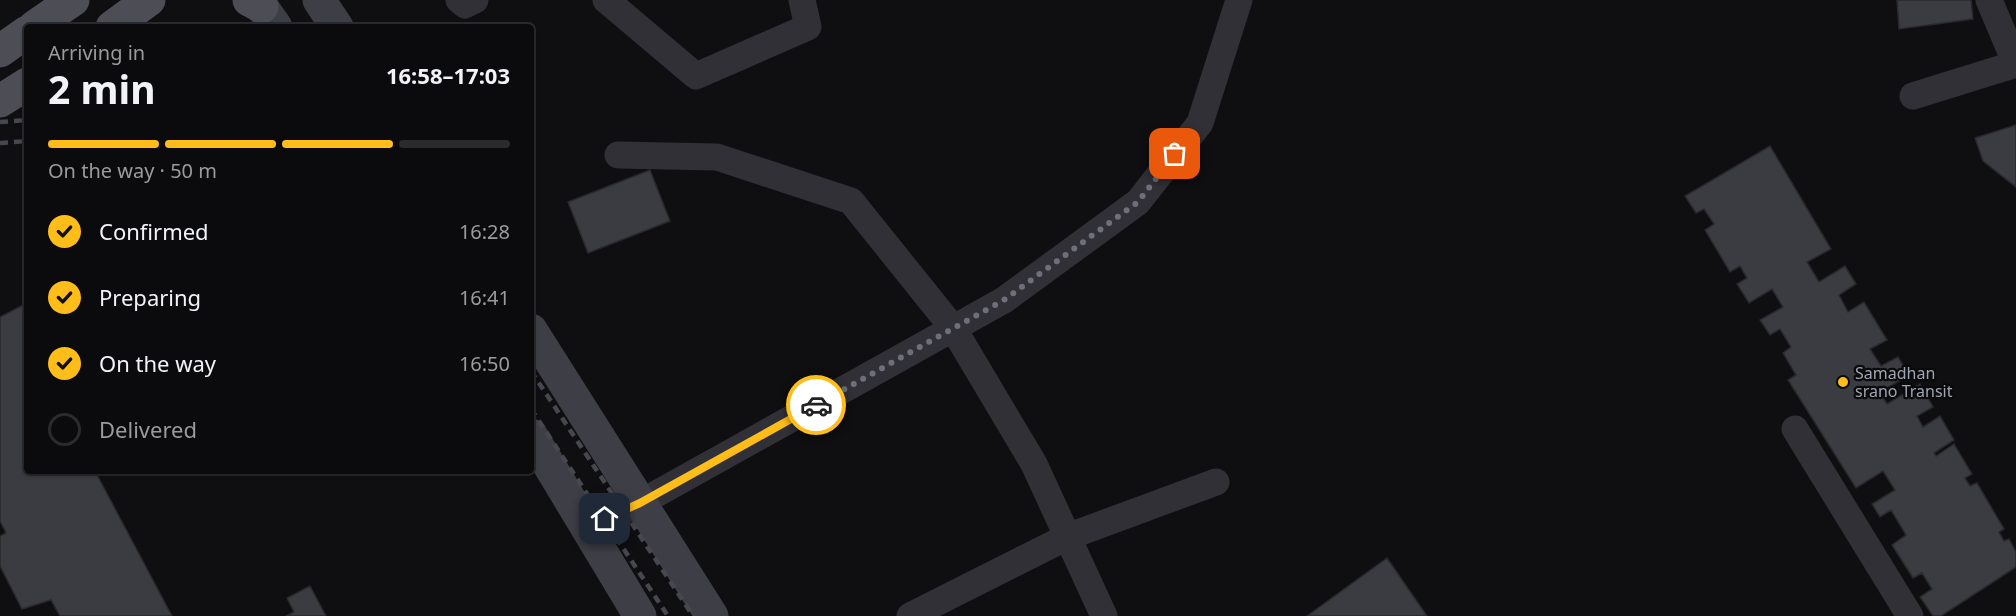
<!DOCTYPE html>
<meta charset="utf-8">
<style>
:root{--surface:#0b0b0d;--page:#19191b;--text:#f1f3f6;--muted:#9a9b9d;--line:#2b2b2e;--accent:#ffbd19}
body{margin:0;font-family:"Noto Sans",sans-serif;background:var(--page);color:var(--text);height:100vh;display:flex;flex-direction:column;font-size:22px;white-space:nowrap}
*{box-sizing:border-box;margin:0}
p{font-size:20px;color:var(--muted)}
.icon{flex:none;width:33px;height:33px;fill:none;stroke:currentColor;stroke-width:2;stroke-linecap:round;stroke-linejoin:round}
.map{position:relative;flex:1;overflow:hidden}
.sheet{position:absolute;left:24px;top:24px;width:510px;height:450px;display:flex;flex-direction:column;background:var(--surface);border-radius:6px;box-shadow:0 2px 4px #0004,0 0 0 2px var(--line)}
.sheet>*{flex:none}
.pin{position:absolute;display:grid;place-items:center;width:51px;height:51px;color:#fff;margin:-26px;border-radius:12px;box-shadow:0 3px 9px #0006}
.courier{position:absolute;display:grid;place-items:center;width:60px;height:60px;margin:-30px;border:4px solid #ffbd19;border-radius:50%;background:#fff;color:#222;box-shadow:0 2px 8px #0007}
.overview em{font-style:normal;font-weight:700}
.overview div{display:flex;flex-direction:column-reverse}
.overview{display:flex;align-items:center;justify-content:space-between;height:102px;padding:0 24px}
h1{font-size:39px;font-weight:700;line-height:45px}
.bar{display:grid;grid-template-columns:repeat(4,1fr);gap:9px 6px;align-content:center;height:72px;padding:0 24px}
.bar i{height:8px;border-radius:4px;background:var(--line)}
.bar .current{background:var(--accent)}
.bar p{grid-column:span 4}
ol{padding:0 24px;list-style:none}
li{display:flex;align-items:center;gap:18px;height:66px}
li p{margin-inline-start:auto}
li .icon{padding:6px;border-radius:50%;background:var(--accent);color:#111;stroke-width:4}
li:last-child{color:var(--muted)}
li i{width:33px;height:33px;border:3px solid var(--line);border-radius:50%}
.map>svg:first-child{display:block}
</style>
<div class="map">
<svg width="2016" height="616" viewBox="0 0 2016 616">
<rect width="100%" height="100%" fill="#0f0f11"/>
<!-- building -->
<path fill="#3b3c41" stroke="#29292d" stroke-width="1.5" d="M1897 0H1971L1973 19 1899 29Z
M2016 125V187L1983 161 1975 138Z
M1770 146 1831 249 1807 262 1819 282 1845 266 1856 284 1839 295 1848 312 1864 302 1887 340 1870 349 1881 366 1898 357 1909 375 1880 392 1887 404 1920 384 1933 407 1917 416 1923 427 1940 416 1954 440 1934 453 1936 456 1954 444 1972 474 1965 478 1970 486 1977 483 2004 529 1999 532 2004 541 2009 539 2016 552V567L1941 616H1933L1920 597 1932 589 1922 573 1913 578 1892 545 1906 535 1891 510 1880 517 1872 504 1895 490 1883 471 1856 488 1788 380 1796 375 1783 353 1791 347 1780 329 1770 335 1760 320 1783 307 1772 289 1749 303 1737 284 1747 278 1740 266 1730 272 1705 230 1714 224 1704 209 1696 213 1685 196Z
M650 170 670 221 588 253 568 202Z
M27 303V471H95L172 616H60L51 600 22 609 0 566V536L6 533 0 521V317Z
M1387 558 1427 616H1307Z
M310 586 326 616H286L294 612 287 598Z"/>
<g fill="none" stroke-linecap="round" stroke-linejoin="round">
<!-- minor -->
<path stroke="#303036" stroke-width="27" d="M459 0 465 5 475 0
M606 0 696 76 808 27 802 0
M1989 0 2016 64
M1913 96 2016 64
M618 155 717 157 851 201 953 328 1034 464 1104 616
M1795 429 1910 616
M587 528 640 503 1004 300 1138 202 1200 123 1239 0
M910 616 1067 537 1216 482"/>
<!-- secondary -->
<path stroke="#3e3f46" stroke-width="33" d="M257 0 276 27
M319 0 337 27
M531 330 712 616
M531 435 640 616"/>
<!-- primary -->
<path stroke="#4c4d55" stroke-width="33" d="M249 0 262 7
M34 27 73 0
M112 27 149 0
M0 51 27 32
M0 101 27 84"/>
<!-- rail -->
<path stroke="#47484f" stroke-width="4.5" stroke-dasharray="8 6" stroke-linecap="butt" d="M0 122 27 120
M0 143 27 141
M531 371 693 616
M531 409 668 616"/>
</g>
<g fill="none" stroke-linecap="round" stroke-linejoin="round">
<!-- done -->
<path stroke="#6d707a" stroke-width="6" stroke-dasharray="0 10.8" d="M816 405 1004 300 1138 202 1175 154"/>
<!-- route -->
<path stroke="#ffbd19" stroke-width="8" d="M605 519 640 503 816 405"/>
</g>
<!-- markers -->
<circle fill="#ffbd19" stroke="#0a0a0b" stroke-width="2" cx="1843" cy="382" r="6"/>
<g text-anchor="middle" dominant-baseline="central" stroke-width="4.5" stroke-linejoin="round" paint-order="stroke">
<!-- poi labels -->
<g font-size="16" fill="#9fa4b3" stroke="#0a0a0b" text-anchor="start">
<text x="1855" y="373">Samadhan<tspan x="1855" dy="18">srano Transit</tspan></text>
</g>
</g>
</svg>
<div class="pin" style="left:1175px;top:154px;background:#ea580c"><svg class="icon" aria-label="bag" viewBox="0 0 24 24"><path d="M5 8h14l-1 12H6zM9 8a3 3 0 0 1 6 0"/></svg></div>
<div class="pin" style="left:605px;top:519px;background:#1f2937"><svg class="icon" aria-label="home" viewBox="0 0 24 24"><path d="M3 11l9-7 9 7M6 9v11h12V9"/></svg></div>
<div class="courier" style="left:816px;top:405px"><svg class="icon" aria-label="car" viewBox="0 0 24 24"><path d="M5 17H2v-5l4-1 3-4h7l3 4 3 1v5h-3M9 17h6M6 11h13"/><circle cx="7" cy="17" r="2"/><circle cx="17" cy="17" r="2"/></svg></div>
<section class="sheet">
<div class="overview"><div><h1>2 min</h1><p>Arriving in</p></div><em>16:58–17:03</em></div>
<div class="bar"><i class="current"></i><i class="current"></i><i class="current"></i><i></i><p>On the way · 50 m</p></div>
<ol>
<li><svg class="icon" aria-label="check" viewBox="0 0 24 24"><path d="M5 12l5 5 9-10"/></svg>Confirmed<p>16:28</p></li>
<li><svg class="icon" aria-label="check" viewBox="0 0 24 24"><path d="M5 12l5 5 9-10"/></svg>Preparing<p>16:41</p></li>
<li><svg class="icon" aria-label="check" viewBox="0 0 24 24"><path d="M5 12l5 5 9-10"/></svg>On the way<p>16:50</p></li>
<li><i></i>Delivered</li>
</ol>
</section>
</div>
